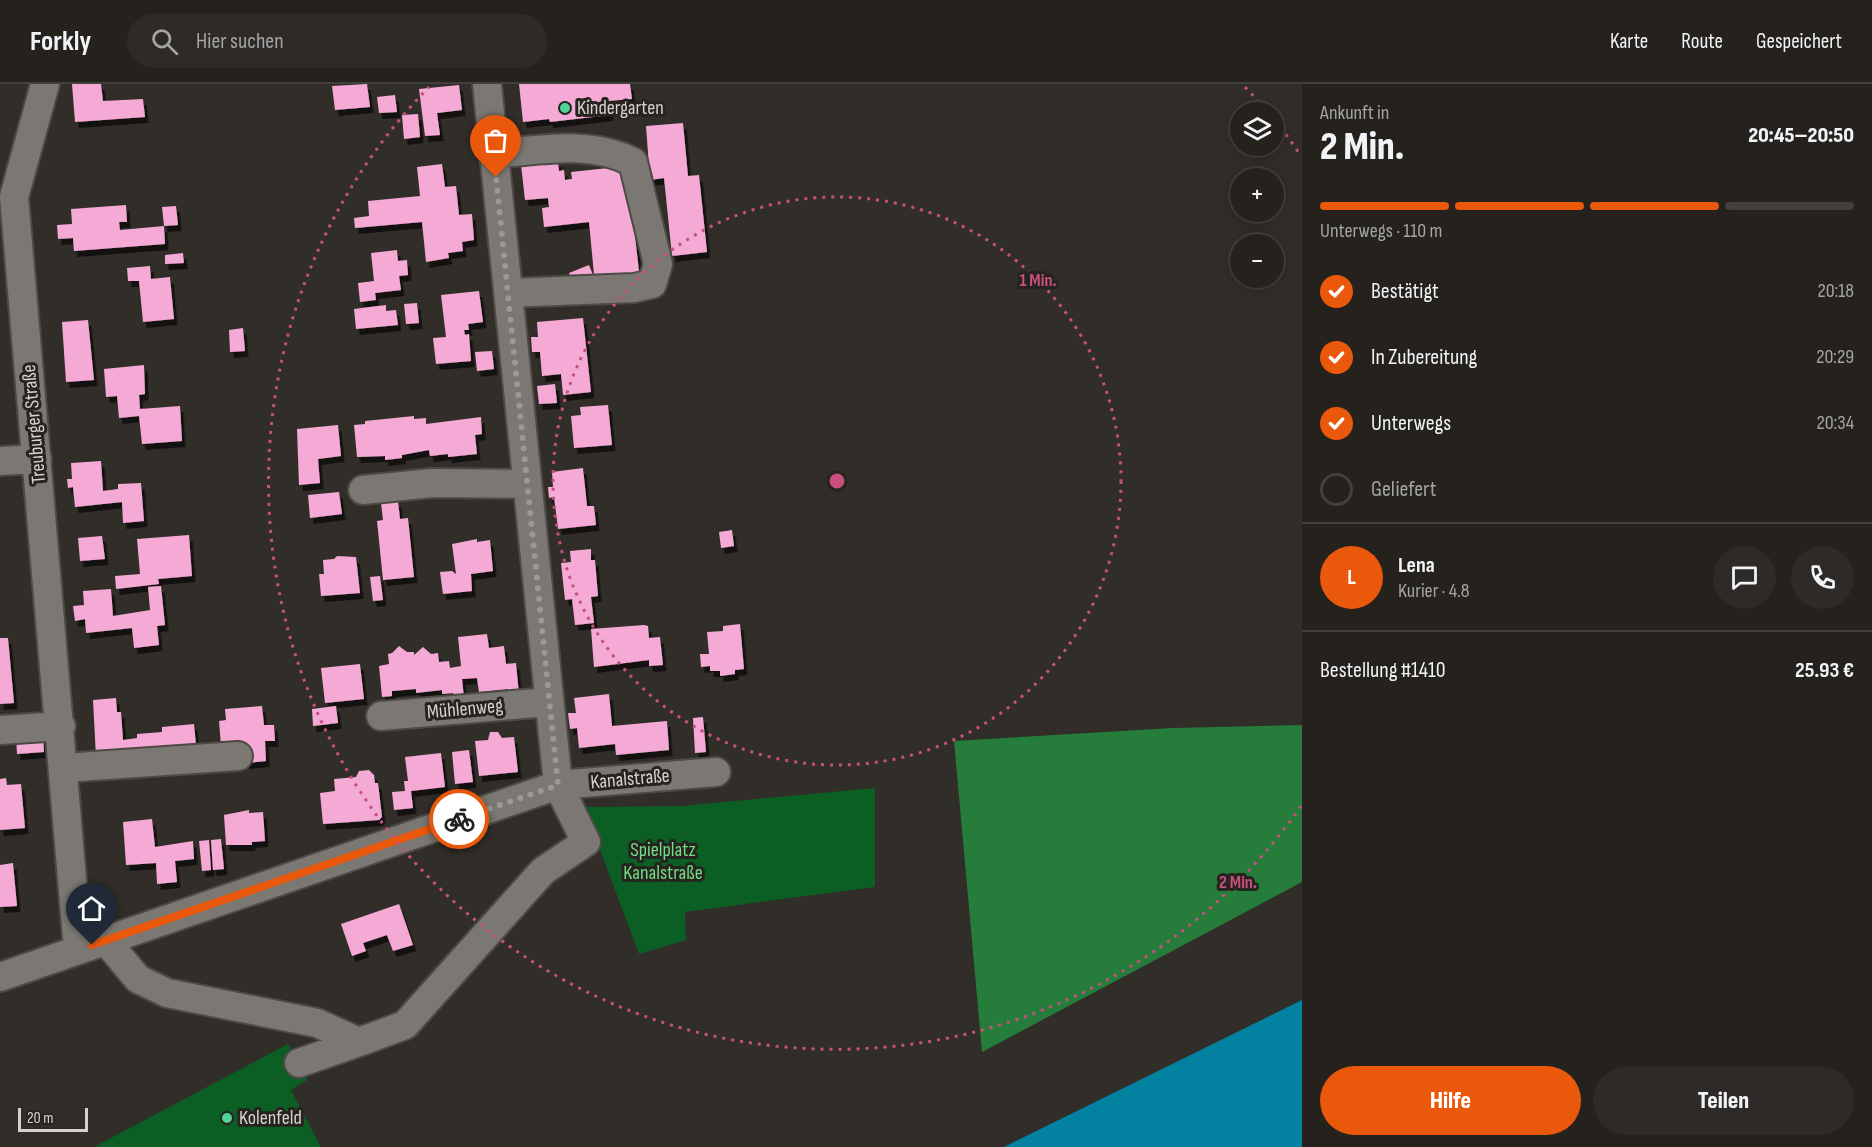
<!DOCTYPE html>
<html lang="de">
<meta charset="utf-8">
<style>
:root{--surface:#25221e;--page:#2d2a27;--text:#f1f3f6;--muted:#a3a4a4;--line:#423f3c;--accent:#ea580c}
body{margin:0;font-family:"Sofia Sans Condensed",sans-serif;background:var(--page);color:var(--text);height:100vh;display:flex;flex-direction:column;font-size:22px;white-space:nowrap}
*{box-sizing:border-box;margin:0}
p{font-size:20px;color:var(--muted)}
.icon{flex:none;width:33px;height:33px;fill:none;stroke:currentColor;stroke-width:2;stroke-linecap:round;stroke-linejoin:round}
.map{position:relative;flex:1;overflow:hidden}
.drawer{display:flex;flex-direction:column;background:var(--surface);width:570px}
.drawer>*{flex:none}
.fabs{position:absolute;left:1230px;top:18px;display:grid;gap:12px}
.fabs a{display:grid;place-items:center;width:54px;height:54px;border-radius:50%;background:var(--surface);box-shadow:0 3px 15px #0003,0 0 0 2px var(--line);font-size:30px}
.scale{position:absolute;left:18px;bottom:15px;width:70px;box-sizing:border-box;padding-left:6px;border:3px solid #d4d2cf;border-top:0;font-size:16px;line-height:21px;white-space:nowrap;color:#d4d2cf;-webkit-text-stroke:4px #27231f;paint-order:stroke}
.pin{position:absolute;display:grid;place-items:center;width:51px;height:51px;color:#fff;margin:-62px -26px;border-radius:50% 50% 50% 0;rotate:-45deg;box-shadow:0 0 6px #0007}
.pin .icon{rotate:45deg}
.courier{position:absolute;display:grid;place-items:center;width:60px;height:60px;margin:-30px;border:4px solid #ea580c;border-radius:50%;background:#fff;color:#222;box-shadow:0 2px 8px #0007}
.head em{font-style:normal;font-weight:800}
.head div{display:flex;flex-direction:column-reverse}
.head{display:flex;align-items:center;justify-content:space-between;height:102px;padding:0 18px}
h1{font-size:39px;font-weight:800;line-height:45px}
.bar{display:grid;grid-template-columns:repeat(4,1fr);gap:9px 6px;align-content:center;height:72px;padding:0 18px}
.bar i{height:8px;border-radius:4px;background:var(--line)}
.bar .on{background:var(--accent)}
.bar p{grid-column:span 4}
.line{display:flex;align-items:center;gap:15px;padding:0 18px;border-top:2px solid var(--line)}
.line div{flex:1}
.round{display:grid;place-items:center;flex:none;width:63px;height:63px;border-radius:32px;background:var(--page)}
ol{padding:0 18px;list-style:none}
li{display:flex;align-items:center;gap:18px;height:66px}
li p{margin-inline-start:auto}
li .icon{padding:6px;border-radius:50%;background:var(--accent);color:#fff;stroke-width:4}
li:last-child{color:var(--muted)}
li i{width:33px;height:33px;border:3px solid var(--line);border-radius:50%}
.button{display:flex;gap:12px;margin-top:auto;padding:12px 18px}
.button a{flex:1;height:69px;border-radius:36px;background:var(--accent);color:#fff;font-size:24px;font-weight:800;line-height:69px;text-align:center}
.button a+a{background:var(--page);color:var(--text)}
header{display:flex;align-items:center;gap:36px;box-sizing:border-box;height:84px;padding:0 30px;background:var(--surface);border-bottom:2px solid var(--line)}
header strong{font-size:28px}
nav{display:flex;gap:33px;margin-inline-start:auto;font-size:21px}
.search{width:420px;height:54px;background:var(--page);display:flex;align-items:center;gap:15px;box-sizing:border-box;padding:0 21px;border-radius:33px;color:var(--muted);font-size:22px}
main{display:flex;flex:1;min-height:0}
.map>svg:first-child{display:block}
</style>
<header>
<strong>Forkly</strong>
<div class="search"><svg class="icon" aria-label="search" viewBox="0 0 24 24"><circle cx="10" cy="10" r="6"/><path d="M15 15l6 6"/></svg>Hier suchen</div>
<nav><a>Karte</a><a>Route</a><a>Gespeichert</a></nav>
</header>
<main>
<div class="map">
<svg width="1302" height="1063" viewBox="0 0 1302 1063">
<defs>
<filter id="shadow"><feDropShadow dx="3.5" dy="6" stdDeviation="0" flood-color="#0009"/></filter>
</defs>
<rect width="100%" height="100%" fill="#312d28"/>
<!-- green -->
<path fill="#0b5e24" d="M875 704V803L685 828 686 856 639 870 584 723 682 722Z
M288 960 307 996 291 1006 321 1063H94Z"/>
<!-- forest -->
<path fill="#267c3a" d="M1302 641V798L982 968 954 657 1173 644Z"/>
<!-- water -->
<path fill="#0381a0" d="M1302 916V1063H1004Z"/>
<!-- building -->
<path fill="#f5aad5" filter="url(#shadow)" d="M72 0H101L103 17 143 15 145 33 75 38Z
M367 0 370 23 335 26 332 2Z
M519 0H630L632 15 608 17 610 31 550 38 549 35 523 38Z
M459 1 462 26 437 29 440 51 425 52 419 5Z
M395 11 397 28 379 29 377 13Z
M418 30 420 53 404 55 402 31Z
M683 39 688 92 699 91 707 168 672 172 664 94 650 96 646 42Z
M558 77 559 87 564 86 565 96 572 95 571 88 627 82 640 196 595 201 589 138 544 143 542 124 549 123 548 114 525 116 521 81Z
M442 80 445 103 456 102 459 131 472 130 474 156 462 158 463 167 448 169 449 174 426 178 422 138 355 144 354 134 369 132 368 117 420 112 417 83Z
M126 121 127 138H119L120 146 164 142 162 123 176 122 178 141 164 142 165 160 74 167 73 154 58 155 57 141 72 140 71 125Z
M397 166 398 177 407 176 408 191 399 192 401 206 375 209 376 216 360 218 358 199 374 197 371 169Z
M183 169 184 179 165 180V171Z
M589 181 593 191 573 199 569 189Z
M150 182 151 195 170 193 174 235 143 238 139 197H128L127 184Z
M479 207 483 238 468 240 469 246H464L465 251 469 250 471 277 436 280 433 254 446 253 441 211Z
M417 219 419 239 406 240 404 220Z
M386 221V227L396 226 398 241 356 245 354 225Z
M583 234 591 308 563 311 561 290 542 292 540 268H532L531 253H538L537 238Z
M88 236 94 296 66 298 62 238Z
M243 244 245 267 230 268 229 246Z
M492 267 494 285 477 287 475 268Z
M144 281 145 310 139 311 140 325 180 322 182 357 142 360 139 332 119 334 117 312 106 313 104 285Z
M555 300 557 319 539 320 537 302Z
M608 321 612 361 574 364 571 332 581 331 580 323Z
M414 332V335L426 334V340L481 333 482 350 475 351 477 370 448 373V370L430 372 429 366 402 371V374L394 375 385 376V372L357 373 354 341 365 340V337Z
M338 341 341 372 318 375 320 399 299 401 297 345Z
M101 377 103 407 118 405V400L141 399 144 437 123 439 122 418 75 423 73 403 68 404 67 395H72L71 379Z
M583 384 587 422H594L596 441 558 445 554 413 549 414 548 403H553L552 388Z
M339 408 342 430 310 434 308 411Z
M398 417 400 435 408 434 414 493 383 496 377 437 383 436 381 419Z
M732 446 734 462 721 464 719 448Z
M189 451 192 492 158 495 159 500 116 505 115 492 140 490 137 455Z
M102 452 105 475 80 477 78 454Z
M477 455V458L490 456 493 487 471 490 472 507 443 510 440 488 452 487 456 490 452 460Z
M591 465V476H595L598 512 591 513 594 539 575 541 572 515 565 516 561 479 571 478 570 467Z
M337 472 356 473 360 509 321 512 319 490H324L323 476 334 475Z
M380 492 383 516 373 517 370 493Z
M161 502 165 541 157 542 159 561 134 564 132 544 86 549 85 535 75 537 73 522 84 521 83 507 111 505 113 532 150 526 148 503Z
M740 540 744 585 735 586V590L720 592V587H710V582L701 583 700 570H709L707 548 723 547V542Z
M644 541 648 542 649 554 660 553 663 581 649 582V576L594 583 591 545Z
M487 550 489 564 504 562 506 580 516 579 519 611 509 612 508 605 479 608 477 594 462 595 464 614 453 615V609L442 610V606L416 609V605L392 607V612L382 613 379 582 389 580 388 570 392 569 399 562 407 568H414V571L423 563 431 570 438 569 439 578 449 577 450 584 461 582 458 553Z
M0 554H8L14 619 0 620Z
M360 580 364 615 325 619 321 584Z
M609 610 612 642 667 637 669 666 616 671 615 660 579 664 577 644 570 645 568 629H576L574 614Z
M116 614 117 628H121L123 656 137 654V650L162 648V643L194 640 196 661 96 673 93 616Z
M262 622 264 641H274L275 657H265L266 677 247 679 221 662 219 637 226 636 225 625Z
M336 622 338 639 313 642 312 625Z
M703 633 706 668 695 669 693 634Z
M490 648H498L502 654 514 653 518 688 479 692 475 657 488 656Z
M43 651 44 668 17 670 16 653Z
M469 666 473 698 455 700 452 668Z
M441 669 445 703 411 707 413 724 394 726 392 708 405 707 404 697H408L405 673Z
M369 686 374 691 375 699H378L382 733 379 736 323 740 320 709 335 707 334 695 356 693 359 687Z
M6 694 7 701 21 700 25 744 0 746V695Z
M249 726V729L263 728 265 757 252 758V761H226L224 731Z
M152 735 155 763 193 757 194 775 175 777 177 798 157 800 156 779 126 781 123 738Z
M221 755 224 785 213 786 211 756Z
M209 756 211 786 202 787 199 757Z
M13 779 17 822 0 823V781Z
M399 820 413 861 393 867 387 851 363 859 366 867 352 872 341 840Z"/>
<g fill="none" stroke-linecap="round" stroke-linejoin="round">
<!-- minor casing -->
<g stroke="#4d4a46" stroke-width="32">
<path id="minor" d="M45 0 14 113 78 866
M493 70C540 66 590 56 633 78L658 180 652 200 634 204 509 209
M0 377 37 375
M363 406 432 399 527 400
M381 632 548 618
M0 646 61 642
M64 684 238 672
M106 857 138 895 167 909 317 939 359 958 299 979
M0 893 558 701 716 688
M359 958 405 941 543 787 586 758 558 701 487 0"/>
</g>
<!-- minor -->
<use href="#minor" stroke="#7b7772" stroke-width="28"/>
</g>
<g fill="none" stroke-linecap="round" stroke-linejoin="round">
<!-- done -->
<path stroke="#9b9895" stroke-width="6" stroke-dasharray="0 10.8" d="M459 735 558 701 496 93"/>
<!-- route -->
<path stroke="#ea580c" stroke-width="8" d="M92 861 459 735"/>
</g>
<!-- distance rings -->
<g fill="none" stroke="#c7507e" stroke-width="3" stroke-dasharray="3 6">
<circle cx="837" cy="397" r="284"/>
<path d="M1301 722A567 567 0 1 1 429 3M1245 3A567 567 0 0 1 1265 25M1275 36A567 567 0 0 1 1301 72"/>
</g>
<!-- markers -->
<g fill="#50d398" stroke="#27231f" stroke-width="2">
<circle cx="565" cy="24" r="6"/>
<circle cx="227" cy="1034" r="6"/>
</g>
<g text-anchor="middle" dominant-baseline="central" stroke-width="6" stroke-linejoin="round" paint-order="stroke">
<!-- poi labels -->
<g font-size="20" fill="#d4d2cf" stroke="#27231f" text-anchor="start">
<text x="577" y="24">Kindergarten</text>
<text x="239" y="1034">Kolenfeld</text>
</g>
<!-- street labels -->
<g font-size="20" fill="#d4d2cf" stroke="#27231f">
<text transform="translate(34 340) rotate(-95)">Treuburger Straße</text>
<text transform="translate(465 625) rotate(-5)">Mühlenweg</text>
<text transform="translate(630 695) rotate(-5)">Kanalstraße</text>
</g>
<!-- park labels -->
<g font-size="20" fill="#71dd84" stroke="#27231f">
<text x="663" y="766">Spielplatz<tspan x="663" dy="23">Kanalstraße</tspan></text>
</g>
</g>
<circle cx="837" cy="397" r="9" fill="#c7507e" stroke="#27231f" stroke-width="3"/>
<g font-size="18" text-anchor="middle" font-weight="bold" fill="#c7507e" stroke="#27231f" stroke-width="6" stroke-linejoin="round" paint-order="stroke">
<text x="1038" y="202">1 Min.</text>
<text x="1238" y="804">2 Min.</text>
</g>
</svg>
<div class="fabs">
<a><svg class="icon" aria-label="layers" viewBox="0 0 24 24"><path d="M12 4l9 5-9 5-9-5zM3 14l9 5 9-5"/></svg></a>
<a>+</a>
<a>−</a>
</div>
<div class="scale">20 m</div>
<div class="pin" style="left:496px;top:93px;background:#ea580c"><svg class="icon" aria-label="bag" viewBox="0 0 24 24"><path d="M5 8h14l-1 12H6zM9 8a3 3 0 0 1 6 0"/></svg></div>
<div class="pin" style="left:92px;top:861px;background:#1f2937"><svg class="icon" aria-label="home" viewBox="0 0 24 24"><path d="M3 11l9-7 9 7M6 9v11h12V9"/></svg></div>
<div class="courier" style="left:459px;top:735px"><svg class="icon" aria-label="bike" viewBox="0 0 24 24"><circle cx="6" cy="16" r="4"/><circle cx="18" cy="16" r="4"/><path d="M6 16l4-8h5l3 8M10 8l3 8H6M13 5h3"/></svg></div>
</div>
<section class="drawer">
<div class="head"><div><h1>2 Min.</h1><p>Ankunft in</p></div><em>20:45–20:50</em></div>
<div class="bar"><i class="on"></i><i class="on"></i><i class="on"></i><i></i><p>Unterwegs · 110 m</p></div>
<ol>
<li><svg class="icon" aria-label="check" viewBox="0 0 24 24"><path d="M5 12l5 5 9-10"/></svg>Bestätigt<p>20:18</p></li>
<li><svg class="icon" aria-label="check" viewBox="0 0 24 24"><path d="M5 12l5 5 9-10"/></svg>In Zubereitung<p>20:29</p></li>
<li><svg class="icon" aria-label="check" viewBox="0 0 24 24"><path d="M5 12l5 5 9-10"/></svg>Unterwegs<p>20:34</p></li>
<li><i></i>Geliefert</li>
</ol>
<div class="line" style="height:108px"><b class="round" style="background:var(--accent);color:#fff">L</b><div><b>Lena</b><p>Kurier · 4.8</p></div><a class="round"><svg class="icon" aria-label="chat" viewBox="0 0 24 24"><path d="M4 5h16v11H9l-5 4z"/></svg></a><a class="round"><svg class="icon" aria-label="phone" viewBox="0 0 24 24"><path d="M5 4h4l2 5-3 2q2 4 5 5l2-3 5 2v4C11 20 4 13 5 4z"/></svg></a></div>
<div class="line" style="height:78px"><div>Bestellung #1410</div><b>25.93 €</b></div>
<div class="button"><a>Hilfe</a><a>Teilen</a></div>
</section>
</main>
